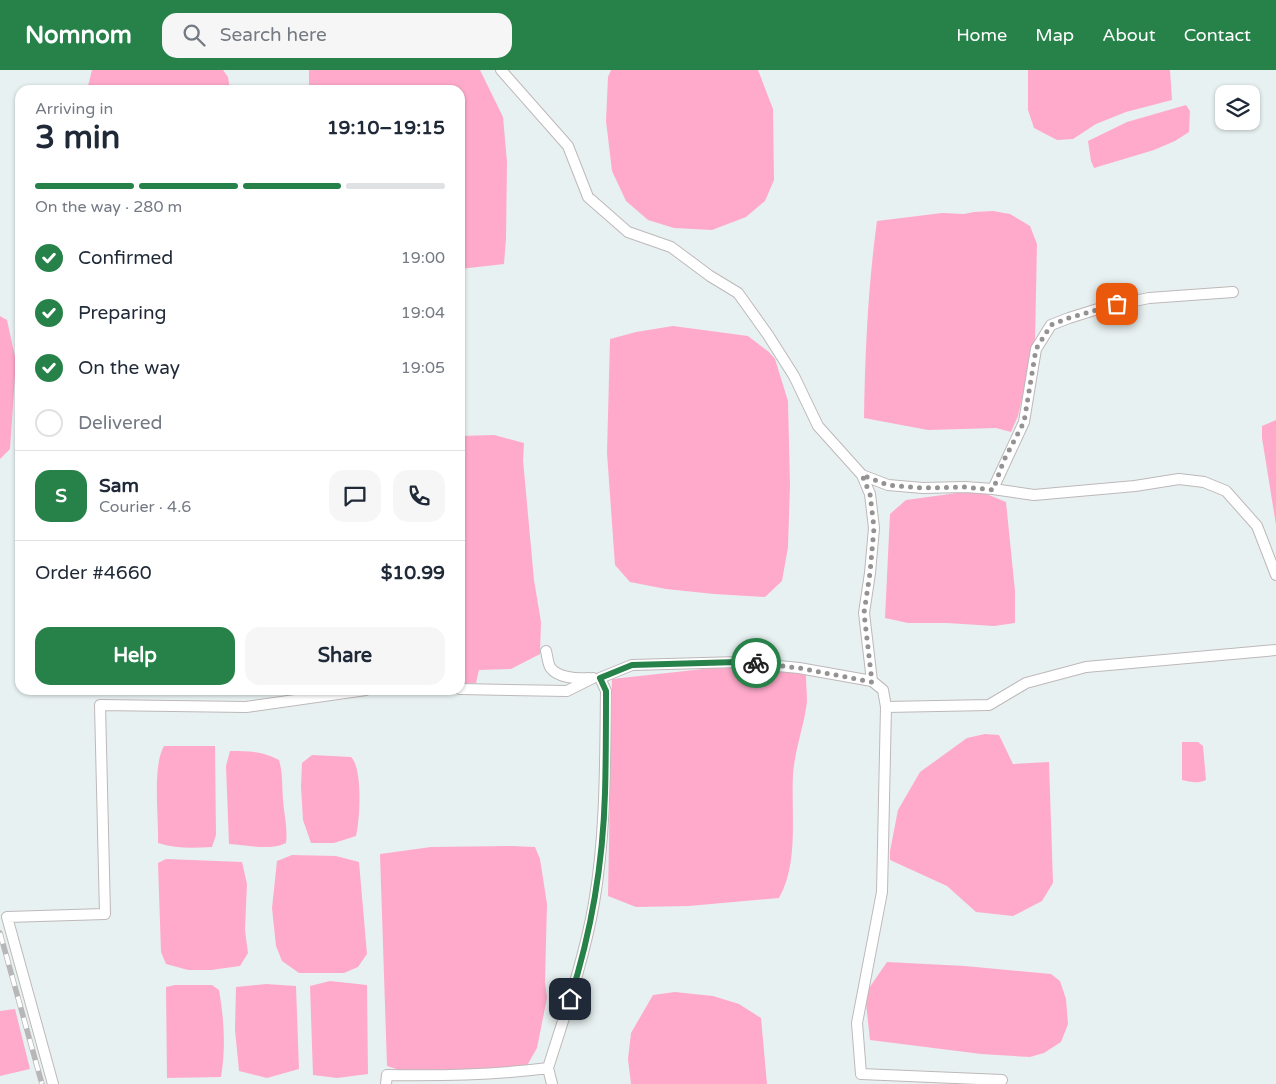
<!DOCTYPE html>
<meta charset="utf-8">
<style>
:root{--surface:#fff;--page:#f6f6f7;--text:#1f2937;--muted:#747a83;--line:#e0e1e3;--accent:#27824a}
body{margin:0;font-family:"Varela Round",sans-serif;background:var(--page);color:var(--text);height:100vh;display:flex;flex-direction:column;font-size:19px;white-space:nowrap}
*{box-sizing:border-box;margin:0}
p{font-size:16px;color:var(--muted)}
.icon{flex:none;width:28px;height:28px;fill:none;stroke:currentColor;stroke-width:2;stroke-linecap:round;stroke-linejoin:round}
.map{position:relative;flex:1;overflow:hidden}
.panel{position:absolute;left:15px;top:15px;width:450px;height:610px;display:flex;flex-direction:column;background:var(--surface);border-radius:15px;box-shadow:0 1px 4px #0004}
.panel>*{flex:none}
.fabs{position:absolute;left:1215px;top:15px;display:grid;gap:10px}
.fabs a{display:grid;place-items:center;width:45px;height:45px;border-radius:10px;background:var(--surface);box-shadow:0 1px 4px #0004;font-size:25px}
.pin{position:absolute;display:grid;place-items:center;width:42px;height:42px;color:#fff;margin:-21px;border-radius:10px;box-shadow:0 2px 8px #0006}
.courier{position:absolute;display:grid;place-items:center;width:50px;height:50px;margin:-25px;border:4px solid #27824a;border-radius:50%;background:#fff;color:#222;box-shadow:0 1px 6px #0007}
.head em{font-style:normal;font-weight:700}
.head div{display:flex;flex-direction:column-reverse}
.head{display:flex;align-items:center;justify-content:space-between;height:85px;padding:0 20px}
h1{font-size:32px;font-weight:700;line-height:38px}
.bar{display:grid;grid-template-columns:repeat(4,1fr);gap:8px 5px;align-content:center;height:60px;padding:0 20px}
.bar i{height:6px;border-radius:4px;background:var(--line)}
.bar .selected{background:var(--accent)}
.bar p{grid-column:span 4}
.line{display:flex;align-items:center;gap:12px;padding:0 20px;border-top:1px solid var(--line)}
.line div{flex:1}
.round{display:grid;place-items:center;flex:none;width:52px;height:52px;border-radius:15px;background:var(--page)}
ol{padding:0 20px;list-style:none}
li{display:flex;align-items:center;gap:15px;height:55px}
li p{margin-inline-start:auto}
li .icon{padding:5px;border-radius:50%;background:var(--accent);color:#fff;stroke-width:4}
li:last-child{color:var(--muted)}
li i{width:28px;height:28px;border:2px solid var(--line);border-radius:50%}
.primary-button{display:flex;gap:10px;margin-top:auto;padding:10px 20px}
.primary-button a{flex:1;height:58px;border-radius:15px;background:var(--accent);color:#fff;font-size:20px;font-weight:700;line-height:58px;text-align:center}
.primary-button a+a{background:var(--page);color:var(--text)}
header{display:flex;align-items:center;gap:30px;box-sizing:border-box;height:70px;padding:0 25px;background:var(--accent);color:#fff}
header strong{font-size:24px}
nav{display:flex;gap:28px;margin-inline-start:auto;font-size:18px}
.search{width:350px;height:45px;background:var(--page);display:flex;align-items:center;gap:12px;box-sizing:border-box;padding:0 18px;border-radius:15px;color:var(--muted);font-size:19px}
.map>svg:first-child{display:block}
</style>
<header>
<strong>Nomnom</strong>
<div class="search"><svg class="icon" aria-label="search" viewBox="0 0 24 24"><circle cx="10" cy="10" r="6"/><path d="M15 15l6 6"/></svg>Search here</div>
<nav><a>Home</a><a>Map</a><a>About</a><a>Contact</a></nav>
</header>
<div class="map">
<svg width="1276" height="1014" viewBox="0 0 1276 1014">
<rect width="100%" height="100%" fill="#e8f1f1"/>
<!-- water -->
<path fill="#ffaacb" d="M92 0H223L228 7 230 20H87Z
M309 0H480L503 47 507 92 506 169 504 194 460 199V20H309Z
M611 0H758L773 39 774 110 765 131 746 147 712 160 674 158 648 150 626 131 612 101 606 51 608 7Z
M1028 0H1170L1172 30 1126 42 1096 54 1073 69 1057 70 1034 58 1028 40Z
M1186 35 1190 41 1189 62 1175 71 1154 80 1094 98 1091 91 1088 71 1127 52Z
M993 141 1010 144 1030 156 1037 174 1035 271 1018 346 1011 362 996 358 928 360 864 348C865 283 868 216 877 151L942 143 964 144 974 142Z
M0 246 7 250 16 291 10 379 0 389Z
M673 256 748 266 769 282 775 289 788 331 790 415 788 477 782 511 765 527 714 524 666 519 630 512 615 495 607 383 610 269 636 262Z
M1276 350V455L1262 368V356Z
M494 365 524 373 523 390 534 510 541 552 540 584 511 599 479 600 476 613 460 614V366Z
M957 423H984L1006 432 1015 521V553L994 556 947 553H908L885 548 890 444 906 430Z
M722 597 786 600 806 605C806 614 807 623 807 632 804 656 795 679 793 704 791 744 799 793 779 828L689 836 636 837 608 826 612 609Z
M985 664 999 665 1013 694 1049 692 1053 813 1042 831 1013 846 976 842 947 816 890 790V781L898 740 920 702 967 668Z
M1182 672H1198L1203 676 1206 710C1198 714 1190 712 1182 710Z
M164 676H215L216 765 212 777C193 778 176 779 158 773 159 749 152 696 164 676Z
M230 681C248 681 263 681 279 690 283 704 282 716 283 730 284 745 288 758 286 773 270 781 247 775 229 774L226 696Z
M312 685 351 687C363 698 360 750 356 766L334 773H311L303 750 301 717 302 693Z
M511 776 535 777 540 789 547 834 545 912 547 928 537 978 525 999 399 1000 387 996 380 784 431 777Z
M292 785 336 786 359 792 367 884 358 897 344 903H299L282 891 276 876 272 838 277 791Z
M166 789 242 792 247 814 245 860 248 883 240 896 211 900H188L166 894 161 882 158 793Z
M887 892 965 896 1051 904 1060 911 1066 929 1068 954 1061 972 1044 983 1030 987 981 984 870 970 865 924Z
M330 911 367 915 368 1004 337 1008 313 1005 310 916Z
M266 914 296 916 299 999 267 1008 239 1001 235 960 236 917Z
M175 915H212L219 920C224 948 226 978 221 1007L167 1008 166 917Z
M675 922 713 926 739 934 761 948 767 1014H631L628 989 631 963 653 925Z
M15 939 30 999 0 1006V941Z"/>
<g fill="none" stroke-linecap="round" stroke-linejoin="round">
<!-- street casing -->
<g stroke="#beb8b9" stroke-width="12">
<path id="street" d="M501 0 568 76 588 127 628 162 671 177 710 206 738 223 768 265 794 306 818 356 862 405 888 415 923 418 965 417 993 419 1024 352 1036 279 1051 255 1069 248 1101 238 1149 228 1233 222
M862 405 870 424 874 458 870 503 864 543 872 611
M993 419 1034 425 1135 416 1179 409 1204 412 1226 421 1257 456 1276 505
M546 581C547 585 548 593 550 597 557 608 577 609 589 608
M460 619 567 621 593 608
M886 637 882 822 857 953 861 1004 1002 1010
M548 998C565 944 584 890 594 833 606 763 605 692 606 621L600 608 632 595 738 592 799 598 872 611 883 620 886 637 989 635 1026 613 1086 597 1276 580
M53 1014 7 847 105 844 100 635 246 637 366 620
M386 1014 387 1005C440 1006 495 1005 548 998L552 1014"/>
</g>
<!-- street -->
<use href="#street" stroke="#fff" stroke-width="10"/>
<!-- rail casing -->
<g stroke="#b8b6b6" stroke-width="5.5">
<path id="rail" d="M0 863 42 1014"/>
</g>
<!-- rail -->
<use href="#rail" stroke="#fff" stroke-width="4" stroke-dasharray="11" stroke-linecap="butt"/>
</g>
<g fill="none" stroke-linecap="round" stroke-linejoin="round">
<!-- done -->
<path stroke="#959293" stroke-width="5" stroke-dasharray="0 9" d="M756 593 799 598 872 612 864 543 870 503 874 458 870 424 862 405 888 415 923 418 965 417 993 420 1004 390 1024 352 1036 279 1051 255 1069 248 1117 234"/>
<!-- route -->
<path stroke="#27824a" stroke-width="6" d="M570 929C591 863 603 793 605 723 606 689 606 655 606 621L600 608 632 595 738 592 756 593"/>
</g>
</svg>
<div class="fabs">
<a><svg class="icon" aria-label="layers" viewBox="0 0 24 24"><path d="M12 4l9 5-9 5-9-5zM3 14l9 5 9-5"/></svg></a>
</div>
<div class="pin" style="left:1117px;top:234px;background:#ea580c"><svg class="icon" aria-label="bag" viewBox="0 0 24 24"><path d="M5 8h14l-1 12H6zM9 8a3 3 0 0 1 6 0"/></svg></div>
<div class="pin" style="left:570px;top:929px;background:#1f2937"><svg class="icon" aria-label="home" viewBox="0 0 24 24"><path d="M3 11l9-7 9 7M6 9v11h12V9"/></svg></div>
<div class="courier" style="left:756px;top:593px"><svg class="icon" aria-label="bike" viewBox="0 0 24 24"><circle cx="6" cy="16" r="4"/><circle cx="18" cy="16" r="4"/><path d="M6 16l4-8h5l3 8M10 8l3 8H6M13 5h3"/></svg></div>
<section class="panel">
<div class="head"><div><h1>3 min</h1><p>Arriving in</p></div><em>19:10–19:15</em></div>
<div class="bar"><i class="selected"></i><i class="selected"></i><i class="selected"></i><i></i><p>On the way · 280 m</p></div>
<ol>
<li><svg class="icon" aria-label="check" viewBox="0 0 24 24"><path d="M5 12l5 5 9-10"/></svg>Confirmed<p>19:00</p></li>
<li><svg class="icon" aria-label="check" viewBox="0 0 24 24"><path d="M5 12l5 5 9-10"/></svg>Preparing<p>19:04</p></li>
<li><svg class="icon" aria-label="check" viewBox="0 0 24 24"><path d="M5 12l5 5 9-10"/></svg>On the way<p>19:05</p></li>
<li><i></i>Delivered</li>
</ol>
<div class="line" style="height:90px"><b class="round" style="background:var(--accent);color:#fff">S</b><div><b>Sam</b><p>Courier · 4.6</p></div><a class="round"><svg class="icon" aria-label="chat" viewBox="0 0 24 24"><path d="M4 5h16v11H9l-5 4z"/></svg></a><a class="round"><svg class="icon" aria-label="phone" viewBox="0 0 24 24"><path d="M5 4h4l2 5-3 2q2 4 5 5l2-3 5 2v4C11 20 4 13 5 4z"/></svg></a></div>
<div class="line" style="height:65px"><div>Order #4660</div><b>$10.99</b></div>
<div class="primary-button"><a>Help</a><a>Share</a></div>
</section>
</div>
